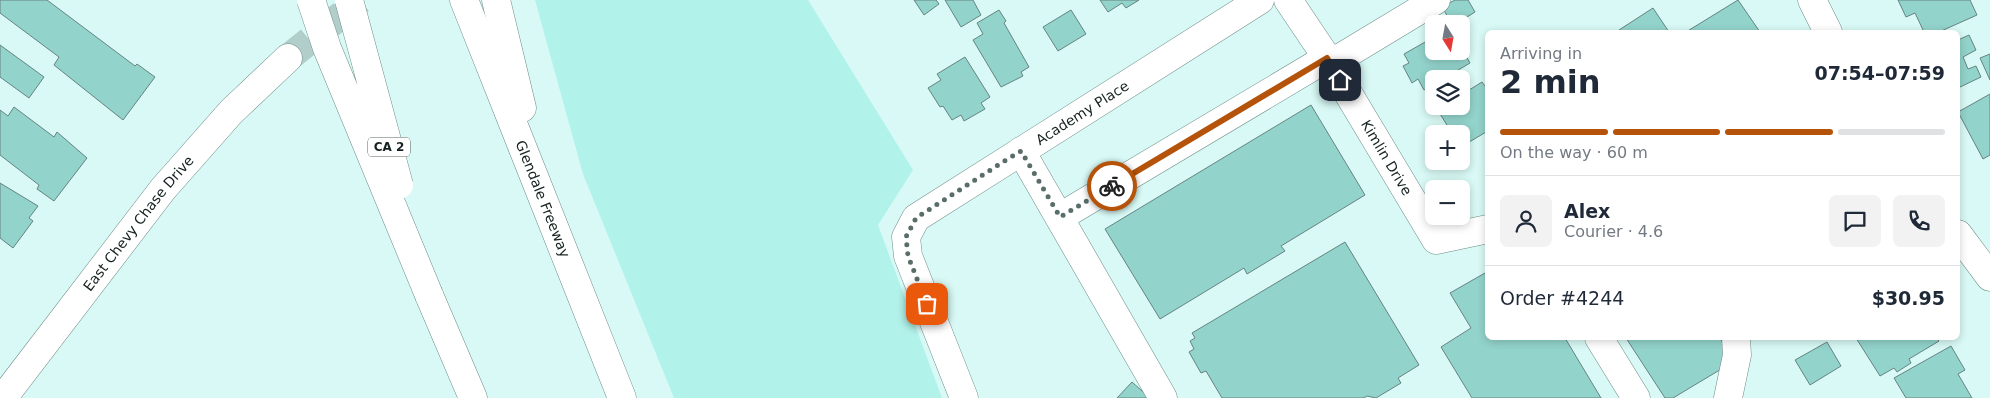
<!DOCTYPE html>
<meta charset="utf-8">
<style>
:root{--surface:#fff;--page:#f2f2f3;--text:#1f2937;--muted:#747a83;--line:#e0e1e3;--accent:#b45309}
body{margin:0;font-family:"DejaVu Sans",sans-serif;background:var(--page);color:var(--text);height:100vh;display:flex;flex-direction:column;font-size:19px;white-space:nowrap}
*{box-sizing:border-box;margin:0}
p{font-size:16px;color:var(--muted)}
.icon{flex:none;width:28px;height:28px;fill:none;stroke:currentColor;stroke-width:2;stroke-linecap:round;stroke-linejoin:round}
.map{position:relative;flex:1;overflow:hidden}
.sheet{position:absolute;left:1485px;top:30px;width:475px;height:310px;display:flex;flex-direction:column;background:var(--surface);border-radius:8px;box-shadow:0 2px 8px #0003}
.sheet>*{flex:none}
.needle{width:32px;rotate:169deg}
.buttons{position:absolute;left:1425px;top:15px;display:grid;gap:10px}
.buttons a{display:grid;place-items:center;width:45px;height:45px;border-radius:8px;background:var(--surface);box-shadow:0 2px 8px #0003;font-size:25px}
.pin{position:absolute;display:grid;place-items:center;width:42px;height:42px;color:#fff;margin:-21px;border-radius:10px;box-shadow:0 2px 8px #0006}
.courier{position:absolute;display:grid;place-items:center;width:50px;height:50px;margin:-25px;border:4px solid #b45309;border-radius:50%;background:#fff;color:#222;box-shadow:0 1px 6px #0007}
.overview em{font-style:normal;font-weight:700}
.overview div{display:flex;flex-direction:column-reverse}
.overview{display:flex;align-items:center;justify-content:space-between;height:85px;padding:0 15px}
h1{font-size:32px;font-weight:700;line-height:38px}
.bar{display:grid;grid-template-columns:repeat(4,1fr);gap:8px 5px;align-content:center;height:60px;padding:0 15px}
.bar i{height:6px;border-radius:4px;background:var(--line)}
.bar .current{background:var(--accent)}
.bar p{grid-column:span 4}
.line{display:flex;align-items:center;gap:12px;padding:0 15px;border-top:1px solid var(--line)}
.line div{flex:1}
.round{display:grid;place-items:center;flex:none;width:52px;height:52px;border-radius:8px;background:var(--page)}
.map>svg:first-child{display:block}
</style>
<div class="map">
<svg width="1990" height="398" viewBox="0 0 1990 398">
<rect width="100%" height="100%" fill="#d8f9f5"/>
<!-- green -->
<path fill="#b1f2ea" d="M535 0H808L913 170 878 225 942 398H674L583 174Z"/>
<!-- building -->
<path fill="#92d3cb" stroke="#668481" d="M0 0H47L135 66 137 64 155 77 123 120 54 65 59 57 0 13Z
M914 0H936L939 4 924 15Z
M945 0H973L981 15 961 27Z
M1100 0H1139L1126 8 1122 3 1108 12Z
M1455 0H1468L1475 12 1456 24H1452L1442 7Z
M1738 0 1760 32H1686Z
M1898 0H1970L1977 15 1939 32H1924L1915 13 1906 17Z
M1653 8 1669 32H1620L1619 30Z
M999 10 1006 21 1004 23 1029 67 1021 72 1023 76 1001 87 973 40 983 34 977 23Z
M1071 10 1086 34 1058 51 1043 27Z
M1969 35 1976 50 1963 57 1968 69 1976 66 1981 77 1958 88V40Z
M1434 37V51H1461V47L1470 63 1443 79H1434V84L1424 90 1418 79 1412 83 1403 66 1409 63 1404 54Z
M0 45 44 77 29 98 0 77Z
M1990 54V80L1980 58Z
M965 57 990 97 981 103 985 109 964 121 961 115 952 120 943 106 940 107 928 88 941 80 937 74Z
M1482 82 1488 90V135L1486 132 1461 147V134H1446L1450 130 1437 109 1442 106H1461V95Z
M1990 94V155L1983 159 1958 112Z
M1311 105 1365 195 1281 246 1285 251 1247 274 1244 268 1160 319 1105 229Z
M14 107 54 137 57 132 87 158 54 201 37 189 39 185 0 155V110L8 116Z
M0 183 38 206 29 218 33 221 13 248 0 238Z
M1345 242 1419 365 1398 378 1401 383 1376 398 1367 396 1364 398H1222L1206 371 1201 373 1189 352 1194 349 1190 341 1195 338 1192 333Z
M1485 273 1488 277V338H1565L1601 398H1472L1441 347 1471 328 1450 293Z
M1626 338H1720L1730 354 1728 365 1673 398H1665Z
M1856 338H1936L1939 341 1909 359 1911 363 1897 372 1894 368 1880 376Z
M1827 342 1841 366 1810 385 1795 360Z
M1951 346 1965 370 1958 374 1972 398H1906L1894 378Z
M1132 382 1150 398H1117Z"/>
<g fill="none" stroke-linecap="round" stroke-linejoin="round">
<!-- major-tunnel -->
<path stroke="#b1ceca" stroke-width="28" stroke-dasharray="28 14" stroke-linecap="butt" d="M288 58 360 0"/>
<!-- minor casing -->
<g stroke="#6f8d89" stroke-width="29">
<g id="minor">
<path id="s1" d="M1288 0 1327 58 1436 240 1488 229"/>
<path d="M1812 0 1828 32"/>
<path d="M1330 64 1436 0"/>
<path d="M1021 151 1163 398"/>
<path d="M1060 217 1327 58"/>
<path d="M1958 234 1990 277"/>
<path d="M1599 338 1636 398"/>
<path id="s2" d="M964 398 908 256 906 237 916 218 1260 0"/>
<path d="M1728 398 1737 355 1736 338"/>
</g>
</g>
<!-- major casing -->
<g stroke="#6f8d89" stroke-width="29">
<g id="major">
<path id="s3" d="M3 398 163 189 231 112 288 58"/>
</g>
</g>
<!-- highway casing -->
<g stroke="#6f8d89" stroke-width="29">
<g id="highway">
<path id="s4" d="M464 0 622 398"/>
<path d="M496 0 522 108"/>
<path d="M429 295 473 398"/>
</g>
</g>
<!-- minor -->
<use href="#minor" stroke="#fff" stroke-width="28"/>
<!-- major -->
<use href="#major" stroke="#fff" stroke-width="28"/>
<!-- highway -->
<use href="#highway" stroke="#fff" stroke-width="28"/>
<!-- highway-bridge casing -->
<g stroke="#6f8d89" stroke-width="29" stroke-linecap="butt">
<path id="highway-bridge" d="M311 0 327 48 429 295
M349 0 399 185"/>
</g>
<!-- highway-bridge -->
<use href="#highway-bridge" stroke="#fff" stroke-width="28"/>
</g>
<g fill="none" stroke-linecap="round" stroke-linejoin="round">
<!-- done -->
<path stroke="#596d6b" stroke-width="5" stroke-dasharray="0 9" d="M927 304 908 256 906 237 916 218 1006 160 1021 151 1060 217 1112 186"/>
<!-- route -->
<path stroke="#b45309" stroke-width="6" d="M1112 186 1327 58 1340 80"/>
</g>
<g text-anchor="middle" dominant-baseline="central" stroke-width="4.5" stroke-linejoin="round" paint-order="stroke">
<!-- shield labels -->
<rect fill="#fefefe" stroke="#5b6363" stroke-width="1" x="368" y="137.5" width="42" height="19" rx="4"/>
<g font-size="12" font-weight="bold" fill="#152120">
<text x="389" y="147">CA 2</text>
</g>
<!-- street labels -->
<g font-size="14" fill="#152120" stroke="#fefefe">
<text stroke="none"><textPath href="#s2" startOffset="390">Academy Place</textPath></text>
<text stroke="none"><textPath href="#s1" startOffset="186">Kimlin Drive</textPath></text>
<text stroke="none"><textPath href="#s4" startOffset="214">Glendale Freeway</textPath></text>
<text stroke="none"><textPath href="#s3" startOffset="221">East Chevy Chase Drive</textPath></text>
</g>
</g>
</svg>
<div class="buttons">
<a><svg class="needle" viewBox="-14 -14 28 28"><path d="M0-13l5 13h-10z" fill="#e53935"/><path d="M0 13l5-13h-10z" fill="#747a83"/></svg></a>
<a><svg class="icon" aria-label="layers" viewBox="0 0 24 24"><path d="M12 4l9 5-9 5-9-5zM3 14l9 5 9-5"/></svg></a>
<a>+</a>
<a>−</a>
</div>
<div class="pin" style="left:927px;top:304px;background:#ea580c"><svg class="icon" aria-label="bag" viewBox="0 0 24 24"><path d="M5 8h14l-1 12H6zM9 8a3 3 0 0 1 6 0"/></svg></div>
<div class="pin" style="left:1340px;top:80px;background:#1f2937"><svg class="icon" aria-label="home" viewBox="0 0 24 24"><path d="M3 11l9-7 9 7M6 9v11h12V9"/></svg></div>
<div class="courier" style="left:1112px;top:186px"><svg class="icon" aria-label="bike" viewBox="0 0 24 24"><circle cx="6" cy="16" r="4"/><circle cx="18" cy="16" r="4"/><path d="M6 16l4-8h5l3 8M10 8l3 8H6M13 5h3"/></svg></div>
<section class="sheet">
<div class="overview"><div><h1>2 min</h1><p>Arriving in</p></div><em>07:54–07:59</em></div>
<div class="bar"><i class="current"></i><i class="current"></i><i class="current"></i><i></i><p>On the way · 60 m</p></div>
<div class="line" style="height:90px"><a class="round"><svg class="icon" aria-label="person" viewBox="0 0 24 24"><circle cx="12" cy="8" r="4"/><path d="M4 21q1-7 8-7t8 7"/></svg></a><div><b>Alex</b><p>Courier · 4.6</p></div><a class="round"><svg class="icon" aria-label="chat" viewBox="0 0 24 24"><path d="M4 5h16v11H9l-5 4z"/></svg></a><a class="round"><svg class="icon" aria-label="phone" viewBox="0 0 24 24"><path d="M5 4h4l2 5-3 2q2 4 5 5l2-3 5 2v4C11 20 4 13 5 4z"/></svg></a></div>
<div class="line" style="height:65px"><div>Order #4244</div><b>$30.95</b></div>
</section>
</div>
